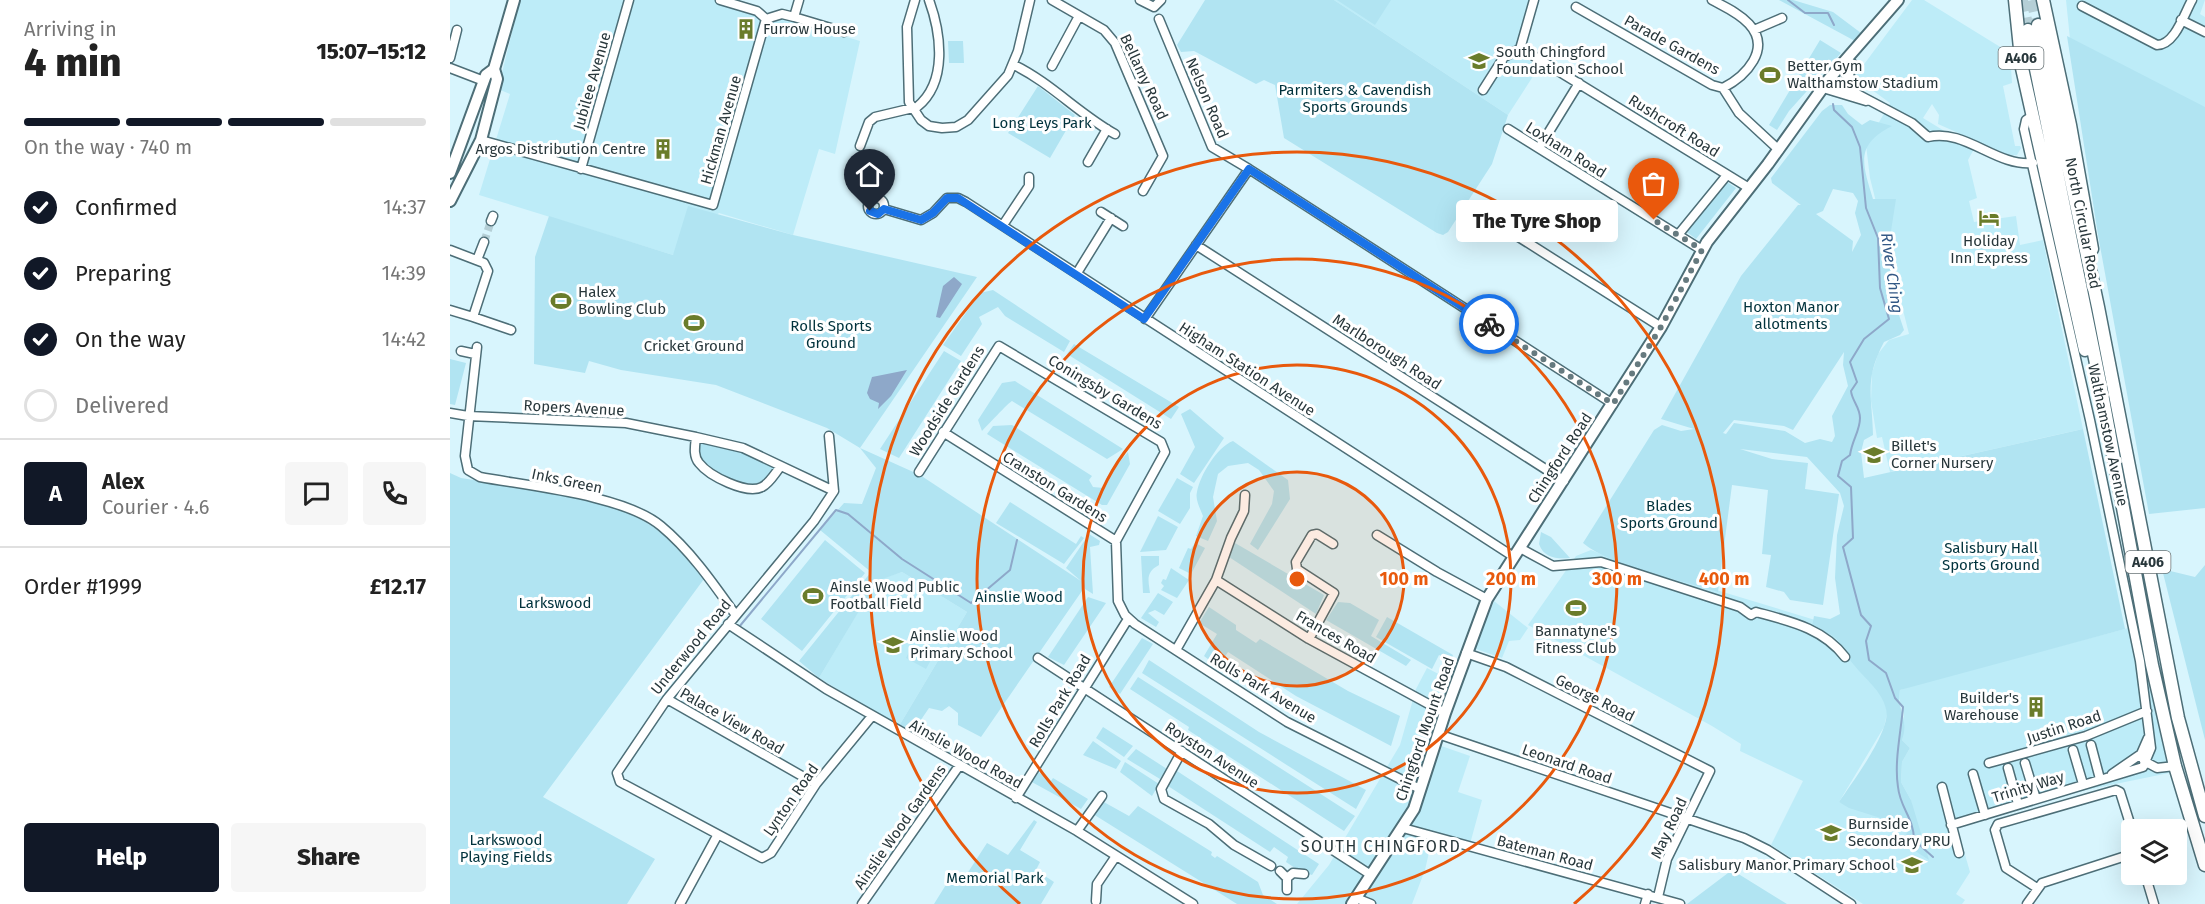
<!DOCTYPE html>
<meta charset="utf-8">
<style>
:root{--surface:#fff;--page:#f6f6f6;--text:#222;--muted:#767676;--line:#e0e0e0;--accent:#111827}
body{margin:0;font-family:"Fira Sans",sans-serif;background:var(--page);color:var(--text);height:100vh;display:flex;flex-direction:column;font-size:22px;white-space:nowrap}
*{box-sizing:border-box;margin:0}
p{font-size:20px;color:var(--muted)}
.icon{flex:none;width:33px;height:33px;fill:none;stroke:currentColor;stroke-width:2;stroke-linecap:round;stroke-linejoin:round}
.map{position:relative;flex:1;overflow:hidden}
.sheet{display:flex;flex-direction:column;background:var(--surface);width:450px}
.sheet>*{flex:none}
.fabs{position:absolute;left:1671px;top:819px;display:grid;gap:12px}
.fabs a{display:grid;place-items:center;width:66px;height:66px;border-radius:6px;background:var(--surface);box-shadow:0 6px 24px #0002;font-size:30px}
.pin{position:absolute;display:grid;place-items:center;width:51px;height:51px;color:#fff;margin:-62px -26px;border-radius:50% 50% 50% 0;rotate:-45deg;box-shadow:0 0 6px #0007}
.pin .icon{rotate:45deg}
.courier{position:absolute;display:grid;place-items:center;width:60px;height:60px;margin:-30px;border:4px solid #1a73e8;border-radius:50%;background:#fff;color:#222;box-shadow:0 2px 8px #0007}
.bubble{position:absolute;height:42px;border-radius:6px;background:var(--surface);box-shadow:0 6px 24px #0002;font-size:20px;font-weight:800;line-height:42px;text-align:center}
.summary em{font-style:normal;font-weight:800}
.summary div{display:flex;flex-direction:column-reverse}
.summary{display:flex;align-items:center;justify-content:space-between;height:102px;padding:0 24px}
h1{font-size:39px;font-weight:800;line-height:45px}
.bar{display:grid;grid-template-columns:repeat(4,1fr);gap:9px 6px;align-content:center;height:72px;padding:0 24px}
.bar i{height:8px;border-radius:4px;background:var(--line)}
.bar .current{background:var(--accent)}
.bar p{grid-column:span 4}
.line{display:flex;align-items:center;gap:15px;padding:0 24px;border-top:2px solid var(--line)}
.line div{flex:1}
.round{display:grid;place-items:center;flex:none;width:63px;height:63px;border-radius:6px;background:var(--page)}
ol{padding:0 24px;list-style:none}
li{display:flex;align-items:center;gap:18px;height:66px}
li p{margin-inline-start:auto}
li .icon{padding:6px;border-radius:50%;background:var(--accent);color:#fff;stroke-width:4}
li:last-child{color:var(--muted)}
li i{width:33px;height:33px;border:3px solid var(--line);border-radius:50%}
.primary-button{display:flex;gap:12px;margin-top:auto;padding:12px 24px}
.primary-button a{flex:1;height:69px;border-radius:6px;background:var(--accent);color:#fff;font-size:24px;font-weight:800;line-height:69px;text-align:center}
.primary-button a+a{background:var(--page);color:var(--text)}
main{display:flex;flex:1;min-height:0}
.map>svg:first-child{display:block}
</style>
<main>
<section class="sheet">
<div class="summary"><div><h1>4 min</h1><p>Arriving in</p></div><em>15:07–15:12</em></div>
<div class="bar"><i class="current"></i><i class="current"></i><i class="current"></i><i></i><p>On the way · 740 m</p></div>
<ol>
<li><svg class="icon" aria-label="check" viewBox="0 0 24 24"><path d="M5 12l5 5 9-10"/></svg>Confirmed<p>14:37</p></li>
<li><svg class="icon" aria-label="check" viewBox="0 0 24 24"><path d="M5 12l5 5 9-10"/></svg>Preparing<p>14:39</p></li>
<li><svg class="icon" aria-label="check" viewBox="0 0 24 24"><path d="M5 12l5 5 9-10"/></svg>On the way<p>14:42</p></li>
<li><i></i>Delivered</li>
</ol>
<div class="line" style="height:108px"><b class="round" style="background:var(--accent);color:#fff">A</b><div><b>Alex</b><p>Courier · 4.6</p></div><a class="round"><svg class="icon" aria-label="chat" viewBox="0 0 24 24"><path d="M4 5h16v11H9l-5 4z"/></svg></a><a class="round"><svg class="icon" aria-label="phone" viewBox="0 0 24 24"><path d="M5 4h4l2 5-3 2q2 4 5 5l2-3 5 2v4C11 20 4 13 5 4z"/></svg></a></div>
<div class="line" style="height:78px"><div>Order #1999</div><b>£12.17</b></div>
<div class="primary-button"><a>Help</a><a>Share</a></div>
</section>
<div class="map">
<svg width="1755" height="904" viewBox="0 0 1755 904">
<rect width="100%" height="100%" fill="#d8f5fd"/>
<!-- built -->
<path fill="#bdecf8" d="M70 0H270L410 41 385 154 369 149 343 235 269 213 223 255 29 195 60 94 48 89Z
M884 0H1089L1072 56 1089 67 1058 115Z
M1462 0H1474L1560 53 1562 83 1553 86 1565 146H1570L1571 148 1567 155 1560 156 1488 124 1489 115 1482 104 1473 118 1524 149 1518 160 1527 198 1519 201 1524 222 1566 216 1570 245 1593 240 1633 429 1440 472 1432 437 1427 438 1421 401 1422 373 1428 354 1439 340 1459 334 1420 178 1416 145 1440 103 1407 79 1406 75Z
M1616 0H1755L1750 14 1755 17V109L1620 39Z
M1141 550 1164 559 1398 630 1438 709 1434 727 1389 802 1460 827 1459 847 1465 851 1461 800 1451 782 1452 762 1460 748 1452 740 1454 714 1448 695 1450 690 1467 684 1686 626 1719 773 1636 790 1507 827 1520 872 1506 894 1515 900 1512 904H1413L1321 845 1353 781 1290 751 1291 744 1262 726 1078 625 1126 556Z
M452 572 517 612 449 726 369 678 427 580Z
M1044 601 1078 628 1070 640 1059 641 1052 658 1023 648Z
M977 668 1000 680 977 741 1020 756 1008 792 1032 800 1020 844 982 839 975 870 962 904H847L879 865 950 745 966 689Z"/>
<!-- green -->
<path fill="#b1e4f2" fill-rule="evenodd" d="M755 0H884L1058 115 1042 164 998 232 993 235 987 233 834 138 825 85 814 80 806 84 744 51 731 52 727 45Z
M887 0H941L925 25Z
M1329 0H1343L1383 12 1411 33 1405 41Z
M1617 36 1755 107V508L1699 514 1648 235Z
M1370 40 1391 53 1339 111 1327 130 1319 125Z
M498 41H513L514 63H499Z
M588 86 625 115 600 158 558 133Z
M1380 105H1392L1398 114 1412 125 1420 120 1442 126C1405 145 1412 163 1423 199H1446L1441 231 1446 270 1439 285 1454 330 1450 335 1434 342C1414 380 1422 395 1423 435L1414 440 1411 452 1414 478 1633 429 1675 629 1450 690C1445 706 1460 718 1452 740L1460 748 1452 762 1451 782 1461 800 1479 860 1459 847 1460 845 1454 840 1459 827 1399 808 1389 802C1401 784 1442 730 1436 709 1432 691 1415 679 1404 665 1384 639 1396 639 1362 627L1364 616 1380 619 1390 614 1385 578 1387 535 1394 506 1390 493 1357 457 1290 449 1322 459 1358 463 1355 489 1389 494 1373 605 1340 600 1334 592 1316 587 1321 555 1312 554 1318 490 1282 485 1268 592C1232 580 1160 566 1133 543L1204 430 1212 425 1231 431 1244 429 1211 419 1291 276 1348 205H1351L1322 183 1321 178 1372 111ZM1383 189 1403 193 1408 201 1405 213 1411 235 1402 252 1403 241 1366 214 1373 211ZM1394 352 1393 365 1398 386 1382 416 1385 436 1382 442 1370 439 1355 443 1335 431 1284 423 1276 434 1273 433 1284 420 1334 426 1343 430Z
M1274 180 1286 188 1246 239 1234 230Z
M238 206 343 235 527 277 410 448 470 475 631 581 616 568 639 534 650 541 649 545 640 547 643 594 635 589 632 582 634 588 531 737 508 725V713L499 706 492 711 479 708 462 733 454 732 449 726 517 612 452 572 427 581 369 678 349 661 421 572 370 530 394 503 412 504 426 468 410 448 377 428 266 385 171 370 139 361 135 373 84 364 85 257 99 216 223 255Z
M543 290 620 341 614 352 555 316 548 307 529 317 532 324 511 356 493 345 530 293Z
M624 344 729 407 721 419 617 354Z
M494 351 511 361 449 458 430 449Z
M0 359 16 363 5 405 0 404Z
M565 381 673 449 657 459 562 401C559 402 536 427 532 431L528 420 552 383Z
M740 409 774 438 744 483 730 474 745 447 731 414Z
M562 425 642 476 639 480 643 487 654 488 657 477 678 452 680 464 657 505H652L537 434 543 426Z
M246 437 293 448 331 466 311 488 280 484 249 463Z
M783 441 838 480 840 499 808 550 800 544 822 504 824 491 809 470 798 463 778 466 768 474 763 497 767 521 758 541 746 536 753 516C750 508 745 500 747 492 750 475 767 447 783 441Z
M0 473 11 478C68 488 161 495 206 529 225 543 239 562 254 579L93 797 205 859 177 904H0Z
M727 478 743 487 740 493V508L730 524 708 511Z
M560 502 626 544 631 536 634 538 614 564 546 523Z
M708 516 728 527 716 550 690 552Z
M1091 532 1101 537 1120 558C1106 559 1094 558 1089 544Z
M375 540 415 573 352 651 311 619Z
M745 543 755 548 741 574 729 568 738 548 741 549Z
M785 543 874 595 866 614 779 557Z
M691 556H709V565C696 572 698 579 700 593H693Z
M1755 565V740L1712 569 1745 577Z
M721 568 739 580 727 598 711 590 714 586 711 583 713 579 716 580Z
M708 593 723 602 714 615 705 610 698 613 709 622 706 627 691 618Z
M638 597 656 603 614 665 598 657Z
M888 602 900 603 929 620 921 636 961 660 956 666 876 620Z
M759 607 786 625V630L806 643 810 639 898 691 950 716 941 746 846 696 778 652 768 667 754 656 767 634 749 623Z
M937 617 1003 655 1001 661 989 655 982 669 926 637Z
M692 638 703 644 670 694 659 687Z
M462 646 482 658 476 669 456 658Z
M699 660 809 732 916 790 906 809 692 673Z
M688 677 905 816 894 831 738 730 739 727 680 689Z
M653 727 683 746 674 757 646 738Z
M643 741 671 761 666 769 633 755Z
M686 749 717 769 710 779 677 759Z
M675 762 709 784 702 796 670 772Z
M587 771 601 781 603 778 638 799 631 809 580 781Z
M727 771 869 864 862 875 848 870 836 862 838 857 824 847 820 852 718 786Z
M652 801 679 816 688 806 762 852 761 855 765 858 767 856 808 882 813 895 827 904H787L643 814Z
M584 820 587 822 570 850 590 862 586 870 604 882 591 904H484L502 875 513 880 537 843 558 855Z
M1282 870 1337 904H1237Z"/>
<!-- water -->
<path fill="#8ea8c9" d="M504 277 512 284 490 318 486 317 493 286Z
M457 370 441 396 428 409 429 403 420 399 417 393 422 377Z"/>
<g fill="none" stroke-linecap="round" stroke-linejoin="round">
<!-- stream -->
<path stroke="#8ea8c9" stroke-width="2" d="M1338 0 1355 13H1378L1384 25
M1383 104 1384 110 1402 127 1410 147 1416 208 1428 238 1430 288 1439 319 1414 339 1400 362 1407 382 1401 391C1402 401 1410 407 1410 418 1410 431 1402 440 1400 455L1392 461 1388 476 1401 487 1403 538 1393 547 1411 615 1421 626 1416 641 1419 660 1436 673 1445 698 1453 707C1451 732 1444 762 1448 787 1450 808 1464 818 1464 840L1483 857
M289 627 386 510 398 514 452 559 521 603 560 570 567 540"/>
<!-- minor-tunnel -->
<path stroke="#b5cfd6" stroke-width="8" stroke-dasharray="8 4" stroke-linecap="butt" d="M34 242 41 221"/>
<!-- highway-tunnel -->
<path stroke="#b5cfd6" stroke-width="12" stroke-dasharray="12 6" stroke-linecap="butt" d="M1572 0 1578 30
M1582 0 1588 25"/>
<!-- minor casing -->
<g stroke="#4d6e77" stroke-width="11">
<path id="minor" d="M270 0 307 11 316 19
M465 0 457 27 459 102 471 120 479 126 492 128 506 127 518 120 558 75 568 51 580 0
M602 0 654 30 665 43 713 156 693 191
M690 0 704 7 711 0
M1632 6 1707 45C1725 45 1734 14 1742 0
M1126 7 1262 85 1273 88C1296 76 1322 49 1299 24 1289 13 1275 7 1262 0
M344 17 394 32
M316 19 332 14 344 17 349 0
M709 19 762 147 799 169 1163 404
M1731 20 1755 32
M1304 30 1332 18
M1070 49 1084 0
M0 58 7 30
M564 65C601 83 629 114 665 134
M602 66 629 16
M0 68 34 81
M1379 79 1462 123 1478 137C1515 128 1546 167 1583 163
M1273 88 1289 113 1329 150
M1373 88 1416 101
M1033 90 1054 57 1070 49 1074 50 1299 188
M1058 129 1252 250
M31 140 263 205 316 19
M410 146 419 122 425 117 467 107C498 82 491 33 479 0
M1089 148 1129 83
M638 162 657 129
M131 169 179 0
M418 206a8 8 0 1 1 16 0a8 8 0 1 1-16 0Z
M434 209 471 220 483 213 497 198H508L516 202 1064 557
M1026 210 1211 327
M651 212 673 226
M41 221 43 216
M553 225 579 186V177
M1228 235 1277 175
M746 245 1114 481
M0 250 34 263 38 271 23 317 0 310
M27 260 34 242
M627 273 661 218
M23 317 61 330
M695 319 799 169
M27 347 15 456 18 470 30 477C78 486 174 495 211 526 240 550 263 583 285 614
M11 351 25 354
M0 413 18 416 176 423 246 437 293 448 384 491
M493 432 666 541
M379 436 384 491 364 521 217 699 167 773 170 782 312 858 321 853 366 784 422 716
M246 437C245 446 243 456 249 463 259 476 297 495 312 487 320 483 325 473 331 466
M469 472 549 346 711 442 715 452 666 541 668 601 675 615 685 624 837 722 970 789
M927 535 987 572 1037 599
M1070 548 1103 566 1151 562 1290 607 1301 615 1306 612C1339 621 1373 628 1395 657
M766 580 859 639 995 713
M278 624 376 689 627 831 743 904
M859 639 884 593 847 569 846 562 862 535 867 534 883 544
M726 650 766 580 781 538 794 511 795 495
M1016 653 1056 667 1260 771 1217 859 1208 897
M588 658 921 875
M217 699 366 784
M988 734 1294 838 1318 850 1401 904
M1698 738 1691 754 1694 761 1707 768 1725 766
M1641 745 1650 779
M1623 750 1633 784
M732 751 711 789 714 799 759 824 784 845 821 866
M1539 763 1636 736 1697 711
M1575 763 1586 799
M1558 768 1568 804
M1523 774 1535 815
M1662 774 1691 754
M1492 787 1509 853
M566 798 678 619
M1501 825 1693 767 1701 748 1690 661 1640 420 1574 129 1576 120 1582 116
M953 828 1230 904
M627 831 652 796
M830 871 837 878 843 873 854 874
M1695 874 1704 904
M837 878V890
M1587 888 1556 868 1545 830 1548 824 1666 790 1670 792 1682 830
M906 898 921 904
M646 901 647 884 666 856
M230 904 267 836
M412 904 509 766
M1195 904 1198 894
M1577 904 1592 883 1682 854"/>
</g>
<!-- major casing -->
<g stroke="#4d6e77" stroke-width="14">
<path id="major" d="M1401 64 1398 75 1404 90
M0 173 36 75 44 69
M0 201 31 140 47 79 44 69 64 0
M902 904 964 809 995 713 1037 599 1211 327 1257 242 1318 164 1379 79 1448 0"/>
</g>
<!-- highway casing -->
<g stroke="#4d6e77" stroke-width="15">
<path id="highway" d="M1565 0 1572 68 1635 350
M1593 0 1620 125 1642 249
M1588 25 1648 307 1728 718 1755 816
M1578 30 1650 383 1702 665 1725 766 1755 865"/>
</g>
<!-- minor -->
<use href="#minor" stroke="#fff" stroke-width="8"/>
<!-- major -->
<use href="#major" stroke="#fff" stroke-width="10"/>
<!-- highway -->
<use href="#highway" stroke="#fff" stroke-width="12"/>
</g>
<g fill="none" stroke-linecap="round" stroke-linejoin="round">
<!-- done -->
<path stroke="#667a7f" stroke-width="6" stroke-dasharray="0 10.8" d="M1039 324 1163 404 1211 327 1252 250 1204 220"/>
<!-- route -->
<path stroke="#1a73e8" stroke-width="8" d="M420 211 428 214 434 209 471 220 483 213 497 198H508L694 319 799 169 1039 324"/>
</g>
<!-- distance rings -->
<circle cx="847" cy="579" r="107" fill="#e8590c" fill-opacity=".12"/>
<g fill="none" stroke="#e8590c" stroke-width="3">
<circle cx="847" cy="579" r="107"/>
<circle cx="847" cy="579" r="214"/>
<circle cx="847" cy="579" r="320"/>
<path d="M570 904A427 427 0 1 1 1124 904"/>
</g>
<!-- icons -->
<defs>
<g id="building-bare" transform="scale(1.62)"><path d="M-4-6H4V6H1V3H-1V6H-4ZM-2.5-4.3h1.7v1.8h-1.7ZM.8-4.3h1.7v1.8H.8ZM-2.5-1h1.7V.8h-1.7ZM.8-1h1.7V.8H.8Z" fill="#6a7c2b" stroke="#fff" stroke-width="2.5" paint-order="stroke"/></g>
<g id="school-bare" transform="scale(1.62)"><path d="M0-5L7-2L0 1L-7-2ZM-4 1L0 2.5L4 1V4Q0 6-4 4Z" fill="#6a7c2b" stroke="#fff" stroke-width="2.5" paint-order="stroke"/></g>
<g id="stadium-bare" transform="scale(1.62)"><path d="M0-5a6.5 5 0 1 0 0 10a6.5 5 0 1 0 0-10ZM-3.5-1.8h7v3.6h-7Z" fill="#6a7c2b" stroke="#fff" stroke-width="2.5" paint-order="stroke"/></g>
<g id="hotel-bare" transform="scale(1.62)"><path d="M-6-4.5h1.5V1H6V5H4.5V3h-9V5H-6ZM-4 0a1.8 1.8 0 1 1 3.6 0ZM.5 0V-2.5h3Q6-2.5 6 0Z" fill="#6a7c2b" stroke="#fff" stroke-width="2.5" paint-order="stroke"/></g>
</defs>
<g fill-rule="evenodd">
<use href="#building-bare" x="296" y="29"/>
<use href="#school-bare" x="1029" y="61"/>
<use href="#stadium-bare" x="1320" y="75"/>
<use href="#building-bare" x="213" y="149"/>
<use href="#hotel-bare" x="1539" y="218"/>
<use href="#stadium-bare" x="111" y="301"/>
<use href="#stadium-bare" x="244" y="323"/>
<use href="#school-bare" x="1424" y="455"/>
<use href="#stadium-bare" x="363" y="596"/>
<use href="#stadium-bare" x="1126" y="608"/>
<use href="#school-bare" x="443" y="645"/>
<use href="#building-bare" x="1586" y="707"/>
<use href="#school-bare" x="1381" y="833"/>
<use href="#school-bare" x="1462" y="865"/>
</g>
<g text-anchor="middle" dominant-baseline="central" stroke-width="6" stroke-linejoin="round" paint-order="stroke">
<!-- shield labels -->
<g fill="#fff" stroke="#687376" stroke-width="1.5">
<rect x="1548.5" y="47" width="45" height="22" rx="4.5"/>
<rect x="1675.5" y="551" width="45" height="22" rx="4.5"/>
</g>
<g font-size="14" font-weight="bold" fill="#28373b">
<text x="1571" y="58">A406</text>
<text x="1698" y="562">A406</text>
</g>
<!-- poi labels -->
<g font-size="15" fill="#28373b" stroke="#fff" text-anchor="start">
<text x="313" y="29">Furrow House</text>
<text x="1046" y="52">South Chingford<tspan x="1046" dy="17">Foundation School</tspan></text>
<text x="1337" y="66">Better Gym<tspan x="1337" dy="17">Walthamstow Stadium</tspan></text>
<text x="196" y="149" text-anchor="end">Argos Distribution Centre</text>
<text x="1539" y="241" text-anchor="middle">Holiday<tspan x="1539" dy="17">Inn Express</tspan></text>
<text x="128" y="292">Halex<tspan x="128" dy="17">Bowling Club</tspan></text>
<text x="244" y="346" text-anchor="middle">Cricket Ground</text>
<text x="1441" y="446">Billet's<tspan x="1441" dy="17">Corner Nursery</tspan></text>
<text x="380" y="587">Ainsle Wood Public<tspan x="380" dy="17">Football Field</tspan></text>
<text x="1126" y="631" text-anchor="middle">Bannatyne's<tspan x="1126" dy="17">Fitness Club</tspan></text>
<text x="460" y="636">Ainslie Wood<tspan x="460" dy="17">Primary School</tspan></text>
<text x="1569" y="698" text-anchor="end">Builder's<tspan x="1569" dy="17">Warehouse</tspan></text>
<text x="1398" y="824">Burnside<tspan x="1398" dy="17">Secondary PRU</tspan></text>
<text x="1445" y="865" text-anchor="end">Salisbury Manor Primary School</text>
</g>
<!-- street labels -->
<g font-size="15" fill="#28373b" stroke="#fff">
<text transform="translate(1222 45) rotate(29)">Parade Gardens</text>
<text transform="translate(694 77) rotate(65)">Bellamy Road</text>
<text transform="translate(142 81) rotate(-74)">Jubilee Avenue</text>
<text transform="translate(757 98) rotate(67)">Nelson Road</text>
<text transform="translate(1224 126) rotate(32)">Rushcroft Road</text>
<text transform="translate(271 130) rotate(-74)">Hickman Avenue</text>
<text transform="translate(1116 150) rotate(32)">Loxham Road</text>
<text transform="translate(1633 223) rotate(79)">North Circular Road</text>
<text transform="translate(937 352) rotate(33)">Marlborough Road</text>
<text transform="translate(797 369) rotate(33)">Higham Station Avenue</text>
<text transform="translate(655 392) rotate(31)">Coningsby Gardens</text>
<text transform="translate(497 401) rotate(-58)">Woodside Gardens</text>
<text transform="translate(124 408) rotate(3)">Ropers Avenue</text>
<text transform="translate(1658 435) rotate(78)">Walthamstow Avenue</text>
<text transform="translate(1110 458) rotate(-57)">Chingford Road</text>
<text transform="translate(117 481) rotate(12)">Inks Green</text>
<text transform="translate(605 487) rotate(32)">Cranston Gardens</text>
<text transform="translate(886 637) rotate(30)">Frances Road</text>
<text transform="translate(241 647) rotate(-51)">Underwood Road</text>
<text transform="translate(813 688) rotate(31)">Rolls Park Avenue</text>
<text transform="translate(1145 698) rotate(27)">George Road</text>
<text transform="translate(610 701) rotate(-59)">Rolls Park Road</text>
<text transform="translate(282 721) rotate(30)">Palace View Road</text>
<text transform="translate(1614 727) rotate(-18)">Justin Road</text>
<text transform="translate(975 729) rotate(-71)">Chingford Mount Road</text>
<text transform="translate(516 754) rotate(29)">Ainslie Wood Road</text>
<text transform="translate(762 755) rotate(33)">Royston Avenue</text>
<text transform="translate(1117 764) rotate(19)">Leonard Road</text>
<text transform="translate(1578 787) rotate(-17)">Trinity Way</text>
<text transform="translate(341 800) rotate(-55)">Lynton Road</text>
<text transform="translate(450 827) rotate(-55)">Ainslie Wood Gardens</text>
<text transform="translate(1219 828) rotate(-65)">May Road</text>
<text transform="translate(1095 853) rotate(15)">Bateman Road</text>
</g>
<!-- park labels -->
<g font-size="15" fill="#00323c" stroke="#fff">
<text x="905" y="90">Parmiters &amp; Cavendish<tspan x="905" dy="17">Sports Grounds</tspan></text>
<text x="592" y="123">Long Leys Park</text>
<text x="1341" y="307">Hoxton Manor<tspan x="1341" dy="17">allotments</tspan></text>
<text x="381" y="326">Rolls Sports<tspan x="381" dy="17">Ground</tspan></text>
<text x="1219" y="506">Blades<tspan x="1219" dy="17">Sports Ground</tspan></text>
<text x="1541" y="548">Salisbury Hall<tspan x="1541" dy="17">Sports Ground</tspan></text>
<text x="569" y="597">Ainslie Wood</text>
<text x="105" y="603">Larkswood</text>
<text x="56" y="840">Larkswood<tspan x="56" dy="17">Playing Fields</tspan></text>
<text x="545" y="878">Memorial Park</text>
</g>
<!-- water labels -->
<g font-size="16" font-style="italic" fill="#335986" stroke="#fff">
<text transform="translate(1442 273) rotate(82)">River Ching</text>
</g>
<!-- neighbourhood labels -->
<g font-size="16" letter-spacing="1.5" fill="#28373b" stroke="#fff">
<text x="931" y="846">SOUTH CHINGFORD</text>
</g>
</g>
<circle cx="847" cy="579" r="9" fill="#e8590c" stroke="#fff" stroke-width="3"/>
<g font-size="18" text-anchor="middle" font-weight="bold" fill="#e8590c" stroke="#fff" stroke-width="6" stroke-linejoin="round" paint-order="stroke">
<text x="954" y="585">100 m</text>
<text x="1061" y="585">200 m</text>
<text x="1167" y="585">300 m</text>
<text x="1274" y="585">400 m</text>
</g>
</svg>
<div class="fabs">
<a><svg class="icon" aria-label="layers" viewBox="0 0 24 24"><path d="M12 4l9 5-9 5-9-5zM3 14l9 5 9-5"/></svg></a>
</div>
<div class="pin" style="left:1204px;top:220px;background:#ea580c"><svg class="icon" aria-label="bag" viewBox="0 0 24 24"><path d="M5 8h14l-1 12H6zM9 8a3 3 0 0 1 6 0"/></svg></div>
<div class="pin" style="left:420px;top:211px;background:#1f2937"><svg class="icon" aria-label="home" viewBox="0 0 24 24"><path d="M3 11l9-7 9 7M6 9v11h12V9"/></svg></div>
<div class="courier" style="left:1039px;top:324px"><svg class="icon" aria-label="bike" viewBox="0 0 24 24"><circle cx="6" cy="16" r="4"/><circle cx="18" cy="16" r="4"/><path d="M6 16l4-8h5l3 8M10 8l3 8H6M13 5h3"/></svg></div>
<div class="bubble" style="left:1006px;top:200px;width:162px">The Tyre Shop</div>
</div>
</main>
